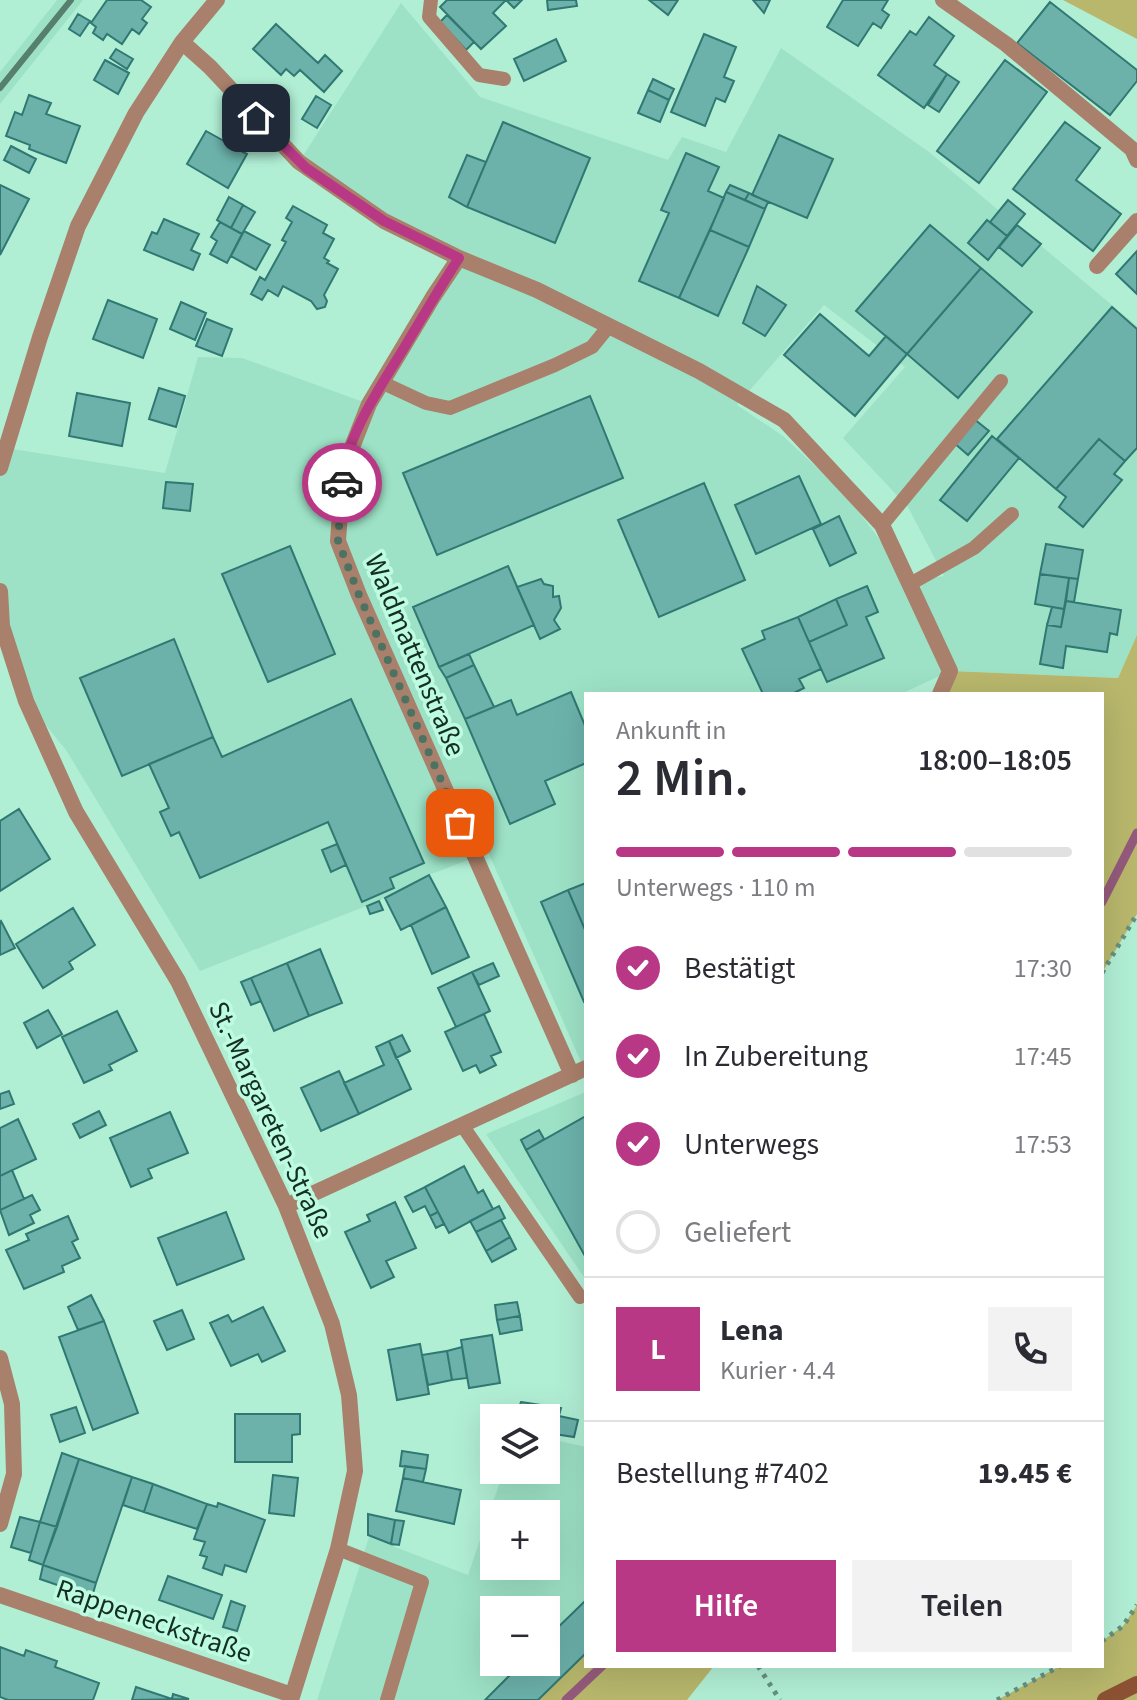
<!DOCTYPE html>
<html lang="de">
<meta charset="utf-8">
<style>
:root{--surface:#fff;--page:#f2f2f3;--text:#2b2b33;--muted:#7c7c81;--line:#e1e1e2;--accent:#b83885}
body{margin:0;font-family:"Source Sans 3",sans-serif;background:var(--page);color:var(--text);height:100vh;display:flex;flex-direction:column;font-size:30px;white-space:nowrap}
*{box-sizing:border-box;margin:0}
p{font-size:26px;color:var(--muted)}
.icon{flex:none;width:44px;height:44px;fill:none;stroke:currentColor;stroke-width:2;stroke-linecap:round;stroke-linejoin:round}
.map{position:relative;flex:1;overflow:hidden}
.side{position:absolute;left:584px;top:692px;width:520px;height:976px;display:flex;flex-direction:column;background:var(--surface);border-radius:0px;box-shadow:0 8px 32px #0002}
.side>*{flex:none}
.buttons{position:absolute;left:480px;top:1404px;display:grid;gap:16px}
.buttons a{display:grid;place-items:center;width:80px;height:80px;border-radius:0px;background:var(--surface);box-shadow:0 8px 32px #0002;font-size:40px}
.pin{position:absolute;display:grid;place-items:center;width:68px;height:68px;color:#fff;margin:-34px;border-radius:16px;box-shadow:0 4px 12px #0006}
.courier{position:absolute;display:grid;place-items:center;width:80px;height:80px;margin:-40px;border:6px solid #b83885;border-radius:50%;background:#fff;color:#222;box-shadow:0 2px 10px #0007}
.overview em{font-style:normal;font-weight:600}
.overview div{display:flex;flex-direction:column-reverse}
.overview{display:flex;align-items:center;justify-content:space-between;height:136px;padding:0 32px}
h1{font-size:52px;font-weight:600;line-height:60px}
.bar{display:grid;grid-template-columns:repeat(4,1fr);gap:12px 8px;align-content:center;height:96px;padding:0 32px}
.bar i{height:10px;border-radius:6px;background:var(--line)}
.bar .on{background:var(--accent)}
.bar p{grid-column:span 4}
.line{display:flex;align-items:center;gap:20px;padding:0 32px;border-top:2px solid var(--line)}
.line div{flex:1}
.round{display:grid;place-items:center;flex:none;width:84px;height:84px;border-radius:0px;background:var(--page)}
ol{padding:0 32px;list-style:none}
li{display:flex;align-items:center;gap:24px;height:88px}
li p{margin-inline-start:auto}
li .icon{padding:8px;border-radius:50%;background:var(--accent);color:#fff;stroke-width:4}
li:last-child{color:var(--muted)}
li i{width:44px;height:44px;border:4px solid var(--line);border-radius:50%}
.primary-button{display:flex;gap:16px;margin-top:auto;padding:16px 32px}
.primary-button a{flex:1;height:92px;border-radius:0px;background:var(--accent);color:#fff;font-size:32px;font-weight:600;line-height:92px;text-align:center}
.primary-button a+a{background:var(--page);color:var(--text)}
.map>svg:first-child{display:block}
</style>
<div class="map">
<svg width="1137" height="1700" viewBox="0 0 1137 1700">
<rect width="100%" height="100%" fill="#b1efd5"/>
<!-- built -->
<path fill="#9de2c6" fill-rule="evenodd" d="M57 0H83L0 104V72Z
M401 3 480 97 668 160 682 137 726 152 781 48 929 152 1137 326V635L1118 678 950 671 901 694H586V1073L488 852 429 875 379 901 200 971 66 750 26 701 0 591V468L6 448 165 473 198 357 242 358 369 404 459 258 299 162ZM824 305 905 367 843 438 908 507 944 576 901 583 883 544 845 494 783 436 737 405Z
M586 1092V1280L486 1134Z
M546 1438 586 1447V1653L538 1700H317L369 1537 468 1575 504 1470H546ZM494 1514H546V1566H494ZM494 1610H546V1662H494Z"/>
<!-- green -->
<path fill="#b8b76c" d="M1063 0H1137V39Z
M1137 635V914L1102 973V694H940L950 671 1118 678Z
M1137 1605V1700H997L1060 1666H1102V1641L1123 1626Z
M586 1653V1666H714L687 1700H538Z"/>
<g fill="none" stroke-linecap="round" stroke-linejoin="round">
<!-- stream -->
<path stroke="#945a7b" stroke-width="9" d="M1102 902 1137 833
M566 1700 602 1666"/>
</g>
<!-- building -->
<path fill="#6cb2ab" stroke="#307872" stroke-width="2" d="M107 0H141L151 7 142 19 147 23 139 34 132 29 122 44 107 34 103 40 93 33 96 27 91 23Z
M447 0H506L493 13 506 26 481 49 440 7Z
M506 0H522L514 8Z
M547 0H576L577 6 548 10Z
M649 0H678L668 15Z
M753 0H770L764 13Z
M843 0H888L882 10 889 15 881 28 873 23 858 46 827 27Z
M1050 2 1137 70V81L1110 115 1017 43Z
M78 14 90 21 80 36 69 29Z
M447 15 474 42 466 50 440 22Z
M929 17 954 36 934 65 947 74 924 108 878 75 910 31 916 35Z
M276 24 318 63 325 55 342 71 324 92 300 70 294 76 286 69 281 75 253 49Z
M704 34 736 47 724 77 734 81 725 102 716 98 705 126 671 112Z
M556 39 566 61 524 81 514 59Z
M116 49 133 59 127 69 110 58Z
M105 60 129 73 118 94 94 80Z
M1005 60 1047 92 979 183 937 151Z
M947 74 959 82 939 112 928 105Z
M653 79 674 89 669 100 648 90Z
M648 90 669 100 660 122 638 113Z
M29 95 51 103 46 114 80 126 66 163 29 149 30 145 6 136 15 112 22 115Z
M316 96 331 105 317 128 302 119Z
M503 122 590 158 555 243 467 207Z
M1065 122 1100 148 1076 180 1121 214 1093 251 1013 189Z
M206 131 224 141 230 132 243 139 237 149 247 154 228 188 187 164Z
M779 135 833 159 807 218 752 195Z
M11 146 36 159 29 173 4 160Z
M686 153 719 167 708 191 724 198 679 298 639 281 669 213 661 210Z
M467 155 486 162 467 207 449 197Z
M0 185 29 199 0 255Z
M730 185 749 193 745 200 726 192Z
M726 192 765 209 749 247 710 230Z
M749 193 768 202 765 209 745 200Z
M229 197 243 205 231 228 217 220Z
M1008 200 1025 214 1007 236 990 222Z
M243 205 255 212 242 234 231 228Z
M293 206 327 225 323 233 334 239 324 258 329 261 327 263 338 269 324 295 327 301 325 307 317 309 311 301 283 286 278 296 268 290 262 300 251 294 260 277 265 280 286 242 282 240 292 222 286 218Z
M164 219 199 234 191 250 200 254 193 270 144 250 152 232 157 234Z
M987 220 1007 236 988 260 968 243Z
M220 222 242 234 227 263 210 254 217 241 211 237Z
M930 225 981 268 907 354 856 311Z
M1017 225 1041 244 1022 266 999 247Z
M710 230 749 247 718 316 679 298Z
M244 231 270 245 256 270 231 256Z
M1137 251V294L1116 274Z
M981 268 1032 312 958 398 907 354Z
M757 286 786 305 765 336 743 323Z
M108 300 157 319 143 358 93 339Z
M181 302 206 313 195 340 170 329Z
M1112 307 1137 329V448L1125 461 1099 439 1056 489 997 439Z
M820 314 869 356 886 336 907 354 855 416 784 355Z
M207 319 232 329 222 356 196 346Z
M159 388 185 396 176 427 149 419Z
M77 393 130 403 122 446 69 436Z
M590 396 623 478 437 555 403 473Z
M974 419 989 431 968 455 954 443Z
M992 436 1019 458 967 521 940 500Z
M1099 439 1125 461 1114 474 1122 480 1083 527 1059 507 1066 497 1056 489Z
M799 476 821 524 756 554 735 505Z
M166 482 193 484 190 511 163 508Z
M704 483 745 580 659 617 618 520Z
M839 516 856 553 830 566 813 529Z
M1046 544 1083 550 1078 579 1040 574Z
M290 546 335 654 268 682 222 574Z
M508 566 534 625 439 667 413 607Z
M1040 574 1069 578 1064 609 1035 604Z
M1069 578 1078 579 1074 602 1066 601Z
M541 579 544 584 553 586V597L559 596 561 608 554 620 560 629 540 639 517 587Z
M867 586 878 612 866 617 884 658 827 682 809 642 847 625 836 599Z
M836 599 847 625 809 642 798 617Z
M1066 601 1121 610 1117 635 1110 633 1107 652 1066 646 1063 668 1040 664 1047 625 1061 627Z
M1052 607 1064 609 1061 627 1047 625Z
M798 617 821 669 799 679 804 688 792 694H763L742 649 765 639 762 631Z
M174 639 213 737 122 776 80 678Z
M469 654 474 665 446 678 439 667Z
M474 665 494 707 465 719 446 678Z
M571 692 586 728V763L545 781 555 804 510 824 465 719 511 700 517 715Z
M351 699 424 863 390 878 394 888 362 902 328 822 200 878 179 832 171 836 160 812 169 808 149 764 213 737 222 757Z
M19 809 50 859 0 891V821Z
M337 844 346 865 331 872 322 850Z
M429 875 446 907 401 930 385 898Z
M586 883V932L568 890Z
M568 890 586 932V1001L584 1002 541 902Z
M379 901 383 910 370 914 367 906Z
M446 907 469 957 432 974 411 925Z
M73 908 95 945 69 962 73 969 43 988 16 944Z
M1 921 15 948 0 955V922Z
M320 949 342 1003 309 1016 287 963Z
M287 963 309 1016 274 1031 251 978Z
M493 963 499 976 479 985 472 972Z
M472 972 490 1011 456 1027 438 988Z
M251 978 261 1001 251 1005 241 982Z
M48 1010 62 1034 37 1048 24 1023Z
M117 1011 137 1051 109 1065 112 1070 84 1083 62 1037Z
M484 1014 501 1052 491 1056 496 1065 480 1073 476 1065 463 1071 445 1032Z
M402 1035 410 1051 396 1058 389 1041Z
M389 1041 411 1089 359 1114 344 1083 384 1065 376 1047Z
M339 1071 359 1114 321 1131 301 1088Z
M9 1091 14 1104 0 1109V1094Z
M99 1111 106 1125 80 1138 73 1124Z
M170 1112 188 1153 148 1169 152 1178 131 1187 110 1138Z
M586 1116V1258L526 1150Z
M18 1119 36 1159 0 1176V1128Z
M539 1130 544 1139 526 1150 521 1140Z
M464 1166 478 1193 483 1190 493 1209 449 1233 425 1187Z
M12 1170 24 1199 0 1210V1176Z
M425 1187 438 1212 430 1216 425 1206 413 1212 405 1197Z
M32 1195 40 1210 30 1215 34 1223 9 1235 0 1210Z
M395 1202 416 1248 386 1261 394 1277 371 1288 345 1232 370 1221 367 1215Z
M499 1206 505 1218 476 1232 470 1221Z
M226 1212 244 1259 177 1285 158 1238Z
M438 1212 444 1224 436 1228 430 1216Z
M68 1216 78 1239 72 1242 80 1258 62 1266 64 1272 24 1289 6 1250 29 1240 26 1234Z
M501 1220 510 1237 486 1251 476 1232Z
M510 1237 516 1249 492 1262 486 1251Z
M91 1295 104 1321 78 1330 68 1307Z
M517 1302 520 1316 497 1320 495 1305Z
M263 1307 285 1351 262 1362 258 1354 231 1366 210 1323 228 1315 232 1322Z
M182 1310 194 1339 167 1350 154 1321Z
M520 1316 522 1330 500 1334 497 1320Z
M104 1321 138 1413 93 1430 59 1337Z
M492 1335 500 1383 469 1388 461 1340Z
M420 1344 429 1394 397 1400 388 1350Z
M462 1347 467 1378 452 1380 447 1351Z
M447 1351 452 1380 428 1385 422 1355Z
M521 1402 561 1408 554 1434 546 1432V1418H515Z
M76 1407 85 1433 60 1442 51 1415Z
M235 1414H300V1434L292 1435V1462H235Z
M559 1416 578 1420 574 1437 554 1434Z
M402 1451 428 1455 426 1469 400 1466Z
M62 1453 79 1459 57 1527 40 1522Z
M79 1459 132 1477 96 1583 43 1565Z
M405 1466 426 1469 423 1482 403 1478Z
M273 1475 298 1478 294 1516 269 1513Z
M132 1477 153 1484 144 1512 123 1505Z
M403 1478 461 1490 454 1524 396 1511Z
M153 1484 207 1504 197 1529 144 1512Z
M218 1503 265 1520 246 1572 225 1565 222 1575 203 1568 207 1557 200 1555 205 1542 194 1539 207 1504 217 1507Z
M368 1514 395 1520 391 1544 368 1535Z
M20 1517 40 1522 31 1553 11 1547Z
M395 1520 404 1521 399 1545 391 1544Z
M40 1522 57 1527 43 1565 29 1560Z
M43 1565 96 1583 92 1597 40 1579Z
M168 1576 222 1595 213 1619 159 1600Z
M586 1600V1653L538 1700H485L523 1662H546V1639Z
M231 1601 245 1606 237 1631 223 1627Z
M0 1647 24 1656 26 1650 57 1661 55 1667 99 1683 93 1700H8L0 1697Z
M136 1687 172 1699 173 1694 189 1699 132 1700Z"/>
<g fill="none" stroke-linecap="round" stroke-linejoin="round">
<!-- path -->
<path stroke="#65917f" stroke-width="5" stroke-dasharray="4 6" stroke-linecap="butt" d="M1102 973 1137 914
M1102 1641 1123 1626 1137 1605
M758 1666 780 1700
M997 1700 1060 1666"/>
<!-- lane -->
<path stroke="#a9806b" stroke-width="14" d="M431 0 429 17 479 75 504 79
M383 383 426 403 450 408 555 365 592 347 609 326
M882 525 1001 381
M910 584 974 548 1012 514
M462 1125 580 1297
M338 1549 422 1582 387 1700"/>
<!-- street -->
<path stroke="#a9806b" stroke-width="16" d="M943 0 1006 44 1132 149 1137 160
M182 42 210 67 299 162 384 221 459 258 537 290 699 371 784 420 882 525 950 671 940 694
M459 258 433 297 369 404 343 470 338 541 359 595 572 1075
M1097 266 1137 221
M0 468 40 337 78 226 136 113 182 42 217 0
M0 591 2 626 26 701 76 812 178 981 286 1206 332 1324 349 1395 355 1471 338 1549 291 1700
M286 1206 586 1068
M0 1358 12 1404 14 1474 0 1524
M0 1595 292 1695"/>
<!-- secondary -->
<path stroke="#8b5132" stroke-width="16" d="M1105 1700 1137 1684"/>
<!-- rail -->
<path stroke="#567f6e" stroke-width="6" d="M0 88 71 0"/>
</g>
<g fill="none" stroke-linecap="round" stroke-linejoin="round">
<!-- done -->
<path stroke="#4c7262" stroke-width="8" stroke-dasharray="0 14.4" d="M342 483 338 541 359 595 460 823"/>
<!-- route -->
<path stroke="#b83885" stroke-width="10" d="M256 118 306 168 384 221 459 258C442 284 426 311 410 338 386 379 345 435 342 483"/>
</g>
<g text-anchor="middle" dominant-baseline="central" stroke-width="7" stroke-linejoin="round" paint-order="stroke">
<!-- street labels -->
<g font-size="28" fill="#152e24" stroke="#befce2">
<text transform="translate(415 655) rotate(67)">Waldmattenstraße</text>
<text transform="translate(271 1120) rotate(65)">St.-Margareten-Straße</text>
<text transform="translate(154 1621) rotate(19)">Rappeneckstraße</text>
</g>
</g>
</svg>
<div class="buttons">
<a><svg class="icon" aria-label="layers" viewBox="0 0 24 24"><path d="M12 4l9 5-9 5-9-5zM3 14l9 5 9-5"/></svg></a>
<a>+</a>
<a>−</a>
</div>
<div class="pin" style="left:460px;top:823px;background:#ea580c"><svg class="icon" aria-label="bag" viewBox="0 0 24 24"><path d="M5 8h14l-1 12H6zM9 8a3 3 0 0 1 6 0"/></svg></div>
<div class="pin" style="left:256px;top:118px;background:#1f2937"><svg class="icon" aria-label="home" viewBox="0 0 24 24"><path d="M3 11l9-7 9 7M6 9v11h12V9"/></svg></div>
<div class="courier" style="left:342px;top:483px"><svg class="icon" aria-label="car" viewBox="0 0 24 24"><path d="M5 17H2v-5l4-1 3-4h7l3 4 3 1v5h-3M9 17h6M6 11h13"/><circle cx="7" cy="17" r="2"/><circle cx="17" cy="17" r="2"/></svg></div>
<section class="side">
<div class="overview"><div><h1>2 Min.</h1><p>Ankunft in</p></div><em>18:00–18:05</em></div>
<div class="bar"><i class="on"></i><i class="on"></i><i class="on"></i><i></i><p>Unterwegs · 110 m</p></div>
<ol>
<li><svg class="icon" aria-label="check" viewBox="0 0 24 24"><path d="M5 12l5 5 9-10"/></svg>Bestätigt<p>17:30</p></li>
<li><svg class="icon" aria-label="check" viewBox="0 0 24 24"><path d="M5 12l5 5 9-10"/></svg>In Zubereitung<p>17:45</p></li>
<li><svg class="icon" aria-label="check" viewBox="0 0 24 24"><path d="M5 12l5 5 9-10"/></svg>Unterwegs<p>17:53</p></li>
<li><i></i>Geliefert</li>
</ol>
<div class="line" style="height:144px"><b class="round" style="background:var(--accent);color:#fff">L</b><div><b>Lena</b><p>Kurier · 4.4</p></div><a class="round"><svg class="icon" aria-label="phone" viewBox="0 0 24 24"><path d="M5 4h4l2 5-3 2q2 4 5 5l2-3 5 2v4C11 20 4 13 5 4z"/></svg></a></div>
<div class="line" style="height:104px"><div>Bestellung #7402</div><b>19.45 €</b></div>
<div class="primary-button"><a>Hilfe</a><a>Teilen</a></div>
</section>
</div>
